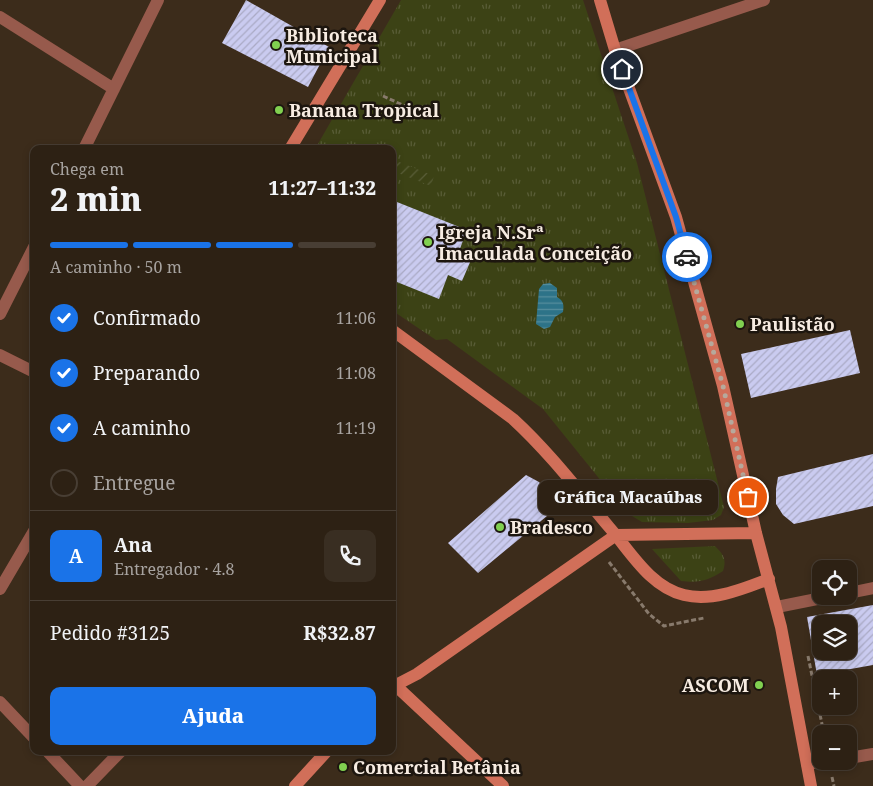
<!DOCTYPE html>
<html lang="pt">
<meta charset="utf-8">
<style>
:root{--surface:#2d2114;--page:#392e22;--text:#f1f3f6;--muted:#a7a3a0;--line:#483e34;--accent:#1a73e8}
body{margin:0;font-family:"Noto Serif",serif;background:var(--page);color:var(--text);height:100vh;display:flex;flex-direction:column;font-size:19px;white-space:nowrap}
*{box-sizing:border-box;margin:0}
p{font-size:16px;color:var(--muted)}
.icon{flex:none;width:28px;height:28px;fill:none;stroke:currentColor;stroke-width:2;stroke-linecap:round;stroke-linejoin:round}
.map{position:relative;flex:1;overflow:hidden}
.drawer{position:absolute;left:30px;top:145px;width:366px;height:610px;display:flex;flex-direction:column;background:var(--surface);border-radius:10px;box-shadow:0 2px 8px #0003,0 0 0 1px var(--line)}
.drawer>*{flex:none}
.tools{position:absolute;left:812px;top:560px;display:grid;gap:10px}
.tools a{display:grid;place-items:center;width:45px;height:45px;border-radius:10px;background:var(--surface);box-shadow:0 2px 8px #0003,0 0 0 1px var(--line);font-size:25px}
.pin{position:absolute;display:grid;place-items:center;width:42px;height:42px;color:#fff;margin:-21px;border:2px solid #fff;border-radius:50%;box-shadow:0 1px 5px #0007}
.courier{position:absolute;display:grid;place-items:center;width:50px;height:50px;margin:-25px;border:4px solid #1a73e8;border-radius:50%;background:#fff;color:#222;box-shadow:0 1px 6px #0007}
.bubble{position:absolute;height:35px;border-radius:10px;background:var(--surface);box-shadow:0 2px 8px #0003,0 0 0 1px var(--line);font-size:16px;font-weight:800;line-height:35px;text-align:center}
.overview em{font-style:normal;font-weight:800}
.overview div{display:flex;flex-direction:column-reverse}
.overview{display:flex;align-items:center;justify-content:space-between;height:85px;padding:0 20px}
h1{font-size:32px;font-weight:800;line-height:38px}
.bar{display:grid;grid-template-columns:repeat(4,1fr);gap:8px 5px;align-content:center;height:60px;padding:0 20px}
.bar i{height:6px;border-radius:4px;background:var(--line)}
.bar .on{background:var(--accent)}
.bar p{grid-column:span 4}
.line{display:flex;align-items:center;gap:12px;padding:0 20px;border-top:1px solid var(--line)}
.line div{flex:1}
.round{display:grid;place-items:center;flex:none;width:52px;height:52px;border-radius:10px;background:var(--page)}
ol{padding:0 20px;list-style:none}
li{display:flex;align-items:center;gap:15px;height:55px}
li p{margin-inline-start:auto}
li .icon{padding:5px;border-radius:50%;background:var(--accent);color:#fff;stroke-width:4}
li:last-child{color:var(--muted)}
li i{width:28px;height:28px;border:2px solid var(--line);border-radius:50%}
.primary-button{display:flex;gap:10px;margin-top:auto;padding:10px 20px}
.primary-button a{flex:1;height:58px;border-radius:10px;background:var(--accent);color:#fff;font-size:20px;font-weight:800;line-height:58px;text-align:center}
.map>svg:first-child{display:block}
</style>
<div class="map">
<svg width="873" height="786" viewBox="0 0 873 786">
<defs>
<pattern id="park-tufts" width="24" height="20" patternUnits="userSpaceOnUse" patternTransform="scale(1.25)"><rect width="24" height="20" fill="#3c4215"/><path d="M3 7l-1-3M5 7V3M7 7l1-3M15 17l-1-3M17 17v-4M19 17l1-3" fill="none" stroke="#595d37"/></pattern>
<pattern id="garden-furrows" width="10" height="10" patternUnits="userSpaceOnUse" patternTransform="scale(1.25)"><rect width="10" height="10" fill="#3c4215"/><path d="M-1 1l2-2M0 10L10 0M9 11l2-2" fill="none" stroke="#595d37"/></pattern>
<pattern id="water-rules" width="6" height="5" patternUnits="userSpaceOnUse" patternTransform="scale(1.25)"><rect width="6" height="5" fill="#2d7388"/><path d="M0 2.5h6" fill="none" stroke="#578e9e"/></pattern>
<pattern id="building-hatch" width="6" height="6" patternUnits="userSpaceOnUse" patternTransform="scale(1.25)"><rect width="6" height="6" fill="#cacbf0"/><path d="M-1 1l2-2M0 6l6-6M5 7l2-2" fill="none" stroke="#aaaac5"/></pattern>
</defs>
<rect width="100%" height="100%" fill="#3c2c1b"/>
<!-- park -->
<path fill="url(#park-tufts)" d="M401 0H583L637 163 724 507 721 515 713 520 688 523 642 522 627 513 543 409 447 339 436 340 393 311 392 149H315Z
M715 546C723 554 727 559 723 571 707 581 700 583 681 581L652 549Z"/>
<!-- garden -->
<path fill="url(#garden-furrows)" d="M392 159 434 176 431 186 393 171Z"/>
<!-- water -->
<path fill="url(#water-rules)" d="M550 283 557 288V297C564 301 564 305 563 312L555 317 550 327 544 329 536 324 539 289 543 284Z"/>
<!-- building -->
<path fill="url(#building-hatch)" fill-rule="evenodd" d="M246 0 329 47 308 87 222 43Z
M392 200 467 230 458 254 471 260 462 281 448 275 439 299 392 280Z
M850 330 860 373 751 398 741 354Z
M873 454V506L794 524 783 515 776 504V489L778 477Z
M526 475 539 482 551 495 553 511 478 573 448 543Z
M873 605V665L817 675 807 617ZM821 624H849V651H821Z"/>
<g fill="none" stroke-linecap="round" stroke-linejoin="round">
<!-- path -->
<path stroke="#887a6c" stroke-width="3" stroke-dasharray="5 2.5" stroke-linecap="butt" d="M383 96 420 113
M609 562 649 614 664 626 704 618
M808 656 824 734
M832 777 834 786"/>
<!-- minor -->
<path stroke="#975a4c" stroke-width="12" d="M0 17 114 89
M615 50 764 0
M84 149 158 0
M0 314 34 247
M0 355 34 372
M0 702 34 738
M47 751 80 786
M849 758 873 754
M807 764 825 761
M87 786 121 751"/>
<!-- tertiary -->
<path stroke="#975a4c" stroke-width="12" d="M0 589 34 531
M849 593 873 588
M777 607 832 596"/>
<!-- secondary -->
<path stroke="#d16f59" stroke-width="12" d="M600 0 615 50 676 217 723 386 756 533 781 627 811 786
M290 149 380 0
M392 330 513 419C548 451 578 490 609 527 630 551 650 587 684 595 712 602 743 589 769 579
M395 685 503 786
M392 687 417 674 616 535 756 533
M295 786 327 751"/>
</g>
<g fill="none" stroke-linecap="round" stroke-linejoin="round">
<!-- done -->
<path stroke="#b6a99c" stroke-width="5" stroke-dasharray="0 9" d="M687 257 723 386 748 497"/>
<!-- route -->
<path stroke="#1a73e8" stroke-width="6" d="M622 69 676 217 687 257"/>
</g>
<!-- markers -->
<g fill="#81d050" stroke="#1d160f" stroke-width="2">
<circle cx="276" cy="45" r="5"/>
<circle cx="279" cy="110" r="5"/>
<circle cx="428" cy="242" r="5"/>
<circle cx="740" cy="324" r="5"/>
<circle cx="500" cy="527" r="5"/>
<circle cx="759" cy="685" r="5"/>
<circle cx="343" cy="767" r="5"/>
</g>
<g text-anchor="middle" dominant-baseline="central" stroke-width="5" stroke-linejoin="round" paint-order="stroke">
<!-- poi labels -->
<g font-size="18" font-weight="bold" fill="#f7ece2" stroke="#1d160f" text-anchor="start">
<text x="286" y="35">Biblioteca<tspan x="286" dy="21">Municipal</tspan></text>
<text x="289" y="110">Banana Tropical</text>
<text x="438" y="232">Igreja N.Srª<tspan x="438" dy="21">Imaculada Conceição</tspan></text>
<text x="750" y="324">Paulistão</text>
<text x="510" y="527">Bradesco</text>
<text x="749" y="685" text-anchor="end">ASCOM</text>
<text x="353" y="767">Comercial Betânia</text>
</g>
</g>
</svg>
<div class="tools">
<a><svg class="icon" aria-label="locate" viewBox="0 0 24 24"><circle cx="12" cy="12" r="6"/><path d="M12 2v4M12 18v4M2 12h4M18 12h4"/></svg></a>
<a><svg class="icon" aria-label="layers" viewBox="0 0 24 24"><path d="M12 4l9 5-9 5-9-5zM3 14l9 5 9-5"/></svg></a>
<a>+</a>
<a>−</a>
</div>
<div class="pin" style="left:748px;top:497px;background:#ea580c"><svg class="icon" aria-label="bag" viewBox="0 0 24 24"><path d="M5 8h14l-1 12H6zM9 8a3 3 0 0 1 6 0"/></svg></div>
<div class="pin" style="left:622px;top:69px;background:#1f2937"><svg class="icon" aria-label="home" viewBox="0 0 24 24"><path d="M3 11l9-7 9 7M6 9v11h12V9"/></svg></div>
<div class="courier" style="left:687px;top:257px"><svg class="icon" aria-label="car" viewBox="0 0 24 24"><path d="M5 17H2v-5l4-1 3-4h7l3 4 3 1v5h-3M9 17h6M6 11h13"/><circle cx="7" cy="17" r="2"/><circle cx="17" cy="17" r="2"/></svg></div>
<div class="bubble" style="left:538px;top:480px;width:180px">Gráfica Macaúbas</div>
<section class="drawer">
<div class="overview"><div><h1>2 min</h1><p>Chega em</p></div><em>11:27–11:32</em></div>
<div class="bar"><i class="on"></i><i class="on"></i><i class="on"></i><i></i><p>A caminho · 50 m</p></div>
<ol>
<li><svg class="icon" aria-label="check" viewBox="0 0 24 24"><path d="M5 12l5 5 9-10"/></svg>Confirmado<p>11:06</p></li>
<li><svg class="icon" aria-label="check" viewBox="0 0 24 24"><path d="M5 12l5 5 9-10"/></svg>Preparando<p>11:08</p></li>
<li><svg class="icon" aria-label="check" viewBox="0 0 24 24"><path d="M5 12l5 5 9-10"/></svg>A caminho<p>11:19</p></li>
<li><i></i>Entregue</li>
</ol>
<div class="line" style="height:90px"><b class="round" style="background:var(--accent);color:#fff">A</b><div><b>Ana</b><p>Entregador · 4.8</p></div><a class="round"><svg class="icon" aria-label="phone" viewBox="0 0 24 24"><path d="M5 4h4l2 5-3 2q2 4 5 5l2-3 5 2v4C11 20 4 13 5 4z"/></svg></a></div>
<div class="line" style="height:65px"><div>Pedido #3125</div><b>R$32.87</b></div>
<div class="primary-button"><a>Ajuda</a></div>
</section>
</div>
